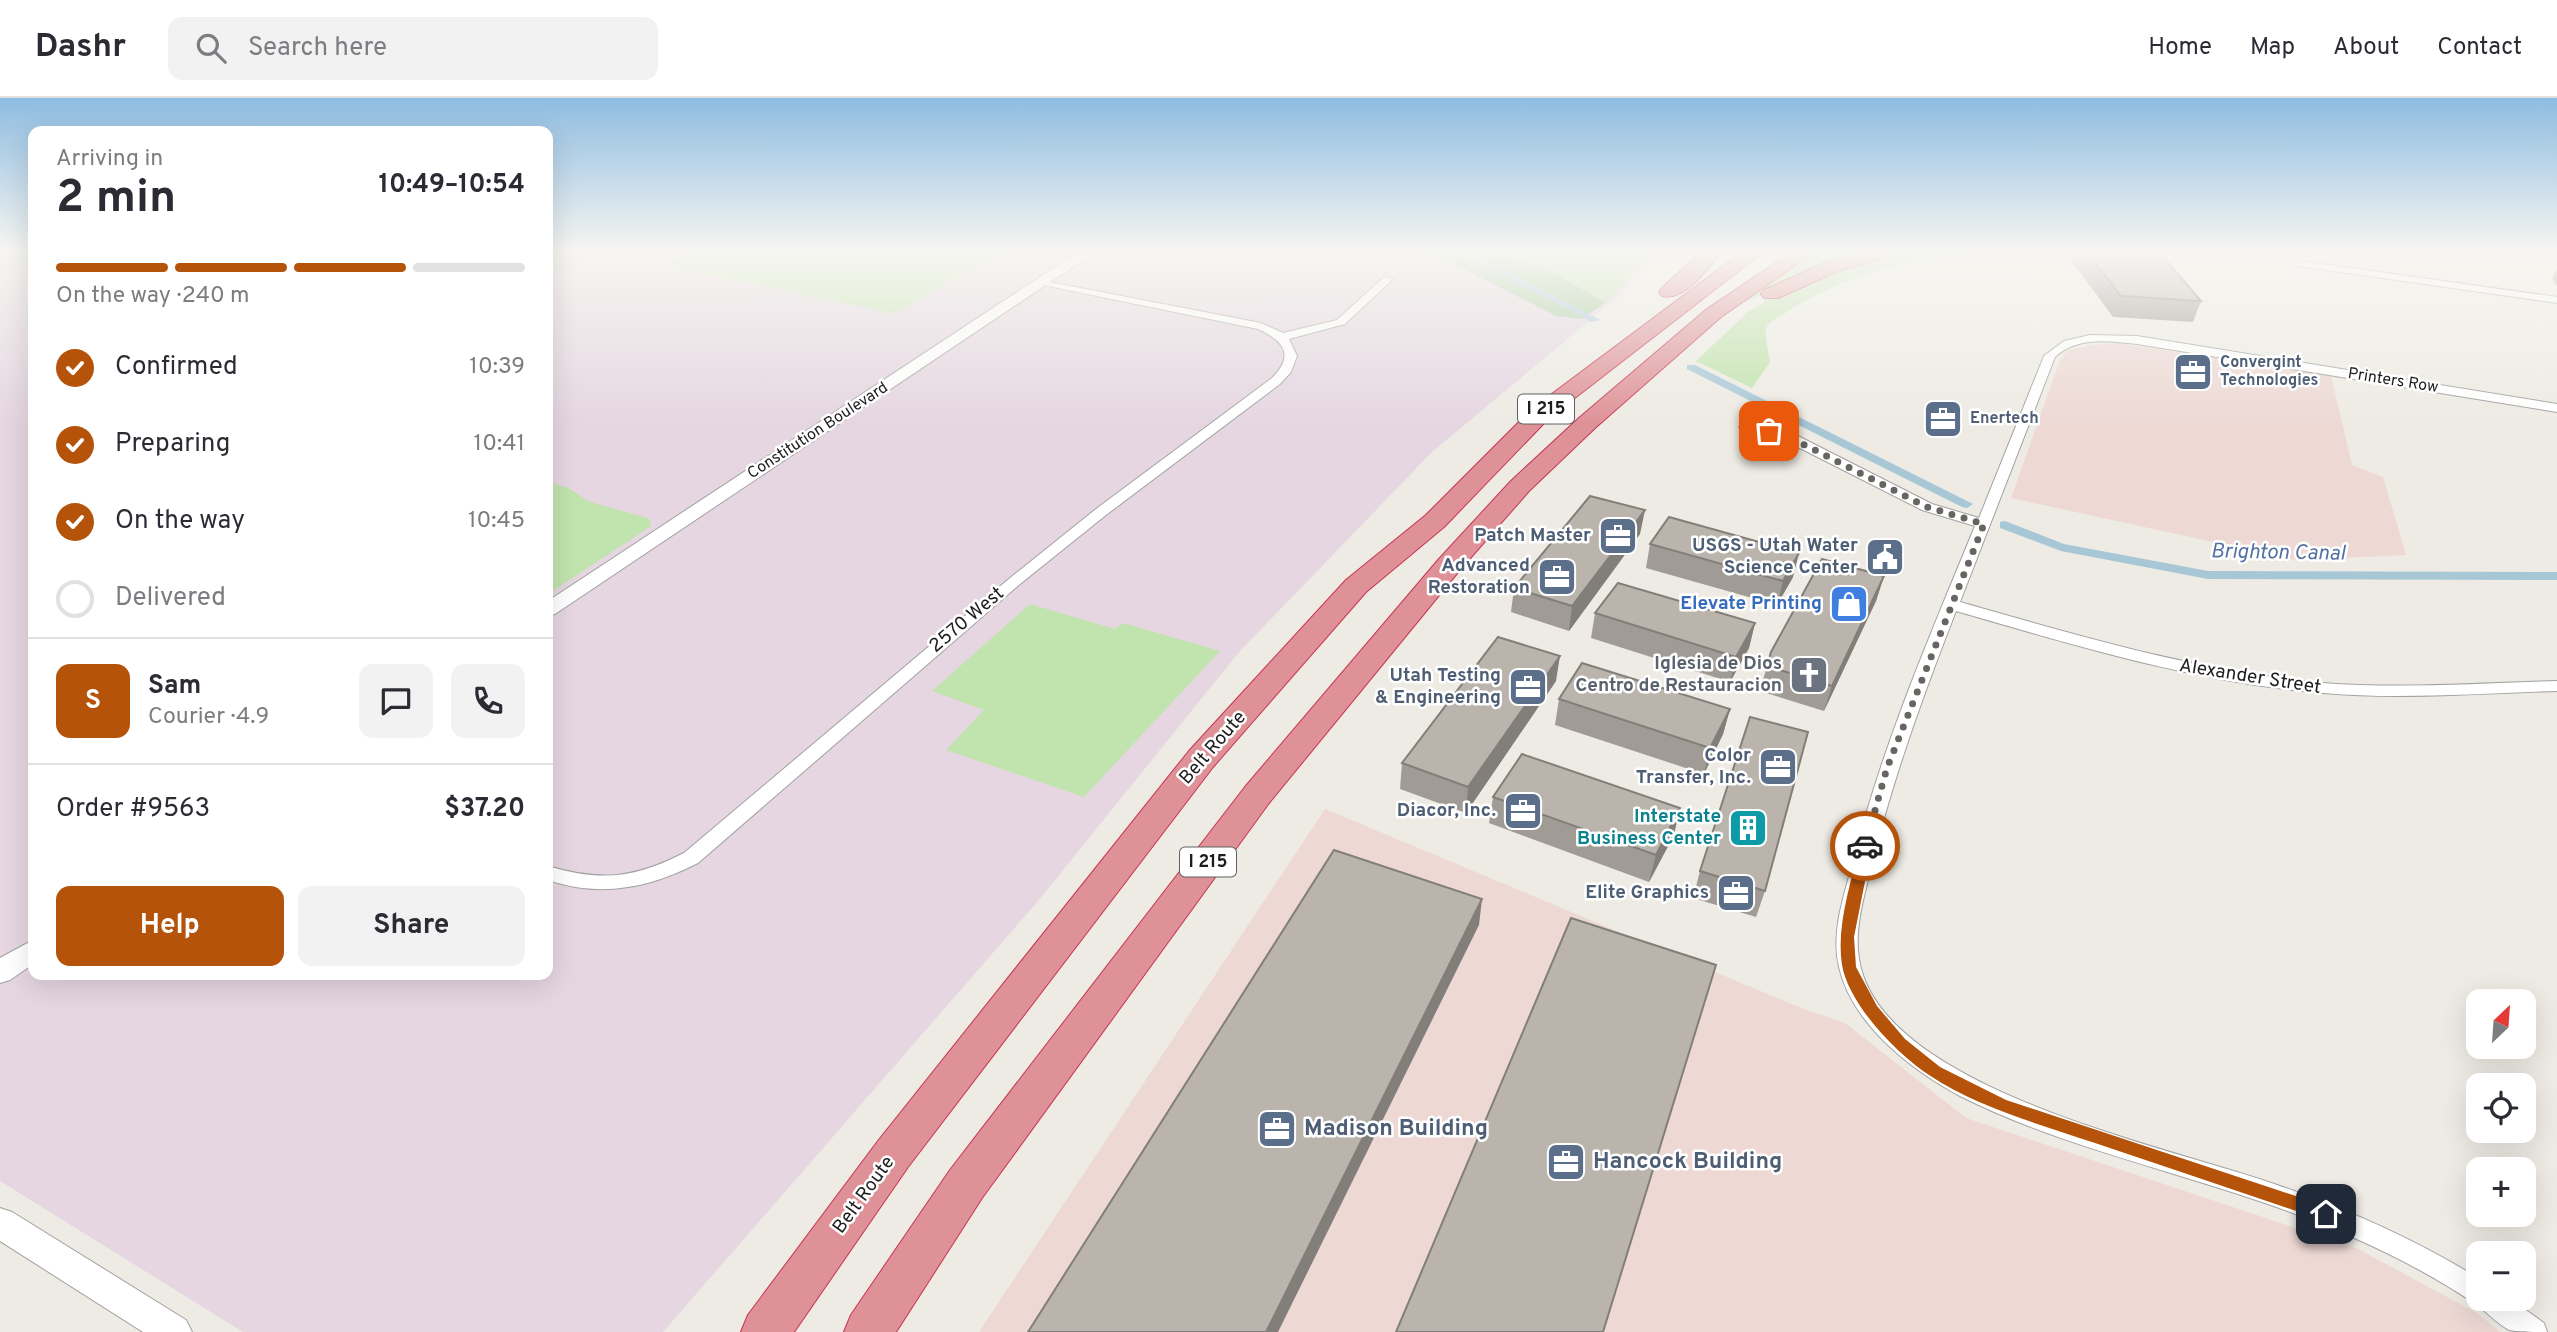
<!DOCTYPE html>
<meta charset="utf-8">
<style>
:root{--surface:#fff;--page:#f2f2f3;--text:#2b2b33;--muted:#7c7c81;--line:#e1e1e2;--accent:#b45309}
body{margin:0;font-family:Overpass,sans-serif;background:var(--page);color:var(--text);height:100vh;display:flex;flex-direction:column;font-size:26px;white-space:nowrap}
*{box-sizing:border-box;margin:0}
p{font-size:23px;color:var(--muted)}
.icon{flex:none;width:38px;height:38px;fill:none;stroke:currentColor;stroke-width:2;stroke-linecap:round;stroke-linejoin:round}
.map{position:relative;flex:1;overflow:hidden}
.drawer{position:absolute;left:28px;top:28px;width:525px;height:854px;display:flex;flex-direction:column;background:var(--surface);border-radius:14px;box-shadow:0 7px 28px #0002}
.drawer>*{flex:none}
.needle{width:46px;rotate:25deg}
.buttons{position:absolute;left:2466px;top:891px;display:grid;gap:14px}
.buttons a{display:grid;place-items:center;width:70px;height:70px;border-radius:14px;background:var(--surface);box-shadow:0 7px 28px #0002;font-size:35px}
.pin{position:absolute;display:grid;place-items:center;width:60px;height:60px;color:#fff;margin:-30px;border-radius:14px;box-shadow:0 4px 10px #0006}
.courier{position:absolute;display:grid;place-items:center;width:70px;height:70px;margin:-35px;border:5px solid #b45309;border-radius:50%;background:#fff;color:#222;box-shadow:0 2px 9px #0007}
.head em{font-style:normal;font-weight:700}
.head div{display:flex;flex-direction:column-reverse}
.head{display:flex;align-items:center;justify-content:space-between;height:119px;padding:0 28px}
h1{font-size:46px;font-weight:700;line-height:52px}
.bar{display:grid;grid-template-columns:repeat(4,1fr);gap:10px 7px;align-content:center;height:84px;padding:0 28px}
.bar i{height:9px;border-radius:5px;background:var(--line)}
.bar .active{background:var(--accent)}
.bar p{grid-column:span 4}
.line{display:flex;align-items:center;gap:18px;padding:0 28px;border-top:2px solid var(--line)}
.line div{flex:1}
.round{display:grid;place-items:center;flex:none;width:74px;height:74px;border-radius:14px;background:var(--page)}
ol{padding:0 28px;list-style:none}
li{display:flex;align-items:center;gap:21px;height:77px}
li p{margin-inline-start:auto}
li .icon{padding:7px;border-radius:50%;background:var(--accent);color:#fff;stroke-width:4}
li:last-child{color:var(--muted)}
li i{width:38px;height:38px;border:4px solid var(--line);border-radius:50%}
.primary-button{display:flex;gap:14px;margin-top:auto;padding:14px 28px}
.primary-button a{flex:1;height:80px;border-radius:14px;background:var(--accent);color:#fff;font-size:28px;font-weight:700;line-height:80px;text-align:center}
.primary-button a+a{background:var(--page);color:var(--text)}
header{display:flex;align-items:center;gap:42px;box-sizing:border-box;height:98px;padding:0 35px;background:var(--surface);border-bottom:2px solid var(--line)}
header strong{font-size:33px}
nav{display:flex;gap:38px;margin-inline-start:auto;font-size:24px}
.search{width:490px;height:63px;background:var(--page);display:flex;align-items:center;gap:18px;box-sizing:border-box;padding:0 24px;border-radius:14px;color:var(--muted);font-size:26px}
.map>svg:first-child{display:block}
</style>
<header>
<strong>Dashr</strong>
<div class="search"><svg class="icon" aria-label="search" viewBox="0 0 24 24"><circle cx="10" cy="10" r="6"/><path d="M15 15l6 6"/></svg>Search here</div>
<nav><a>Home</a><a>Map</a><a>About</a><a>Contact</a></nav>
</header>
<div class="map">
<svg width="2557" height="1234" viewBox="0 0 2557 1234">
<rect width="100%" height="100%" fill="#edebe3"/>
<!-- commercial -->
<path fill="#edd8d4" d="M2119 245 2331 278 2352 367 2383 379 2406 457 2296 462 2011 400 2060 262 2067 253 2091 247Z
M1325 711 1801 910 1845 925 1966 1020 2358 1151 2477 1215 2500 1234H979Z"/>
<!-- industrial -->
<path fill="#e5d6e1" d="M0 154H33V877H548V154H1660L1625 193 1432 354 1239 554 1038 803 663 1234H243L0 1083Z"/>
<!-- grass -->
<path fill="#c1e3ad" d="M702 154H999L895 216 665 167 693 155Z
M1501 154H1651L1605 205Z
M1812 154H1871L1774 189 1752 202 1746 201Z
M1894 154H1966C1902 165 1842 177 1787 214 1781 218 1768 223 1766 231 1764 240 1769 255 1770 264L1752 290 1696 263 1749 213 1794 186Z
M548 384 568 390 590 404 648 420 651 424 650 429 548 496Z
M1030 506 1115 531 1123 525 1220 553 1084 699 946 652 984 612 932 593Z"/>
<!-- forest -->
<path fill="#a4c99c" d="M1431 154H1501L1553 174 1605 205 1582 221 1556 218Z"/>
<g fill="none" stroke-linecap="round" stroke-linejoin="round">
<!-- canal -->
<path fill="#a7c7d7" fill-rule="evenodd" d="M1457 154H1470L1600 222 1591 224Z
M1687 267H1695L1973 406 1967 410 1962 409 1687 271Z
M2005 423 2064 446 2208 473 2557 474V482L2208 481 2061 453 2000 430V424Z"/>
<!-- minor casing -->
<g stroke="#a1a1a1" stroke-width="2">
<path id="minor" d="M2302 163 2557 199V205L2298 168V164Z
M1384 179 1393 181 1345 226 1289 241 1297 258 1291 274 1280 286 1106 417 1020 486 698 765C649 790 601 800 548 782V768C601 784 635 780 684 755L1010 480 1096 411 1272 280C1295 257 1284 243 1258 231L1043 187 1039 186V182L1261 225 1283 235 1337 222Z
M2090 237 2137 238 2557 306V314L2137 246C2108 243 2078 238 2055 259L1960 504C2079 538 2199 574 2323 585 2401 591 2479 585 2557 583V593C2479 595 2401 602 2323 595 2198 585 2077 548 1956 513 1923 598 1892 682 1871 770 1864 799 1854 831 1859 861 1879 991 2171 1049 2277 1087 2347 1111 2414 1141 2478 1180V1200H2509L2544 1225 2547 1234C2536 1234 2519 1234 2509 1232 2496 1225 2485 1212 2474 1205 2410 1162 2337 1130 2265 1105 2164 1070 2055 1046 1960 998 1911 972 1852 926 1839 869 1831 836 1843 800 1852 768 1881 650 1929 540 1975 428L1922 412 1786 343 1741 332 1739 329 1746 325 1796 337 1932 406 1979 420 2044 258 2064 243Z"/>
</g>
<!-- tertiary casing -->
<g stroke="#a1a1a1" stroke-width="2">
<path id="tertiary" d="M1078 154H1095L555 516 548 518V503Z
M33 842V866L10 882 0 885V860Z
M0 1110 12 1114 186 1222 192 1234H143L0 1143Z"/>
</g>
<!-- motorway casing -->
<g stroke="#c83455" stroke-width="2">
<path id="motorway" d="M1701 154H1721C1709 170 1684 204 1662 198L1659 194 1662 190Z
M1742 154H1763L1549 320 1444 429 1366 494 1213 669 908 1069 794 1234H741L748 1217 878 1043 1189 653 1346 482 1426 417 1533 310Z
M1792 154H1814L1721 219 1595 330 1529 393 1459 473 1269 705 982 1100 896 1234H844L851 1217 950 1072 1245 689 1439 461 1511 383 1579 320 1707 211Z
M1863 154H1894L1892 158 1838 173 1778 200H1764L1761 196 1764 192 1824 165Z"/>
</g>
<!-- minor -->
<use href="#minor" fill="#fff" fill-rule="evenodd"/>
<!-- tertiary -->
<use href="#tertiary" fill="#fff" fill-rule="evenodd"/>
<!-- motorway -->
<use href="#motorway" fill="#de9197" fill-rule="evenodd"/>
</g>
<!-- wall -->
<path fill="#a09b95" d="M2074 154H2159L2201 203 2193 224 2113 219 2071 162Z
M2557 171V188L2552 180Z
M1640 436 1569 533 1511 514 1514 490Z
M1650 446 1793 479 1777 507 1646 470Z
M1884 478 1876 503 1824 613 1760 593 1767 568Z
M1595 515 1755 525 1749 550 1730 584 1591 540Z
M1556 583 1466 715 1400 691 1402 665Z
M1559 601 1730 611 1723 636 1704 676 1555 627Z
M1493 699 1674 737 1649 784 1489 725Z
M1700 773 1765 793 1756 819 1693 800Z"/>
<!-- shaded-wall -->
<path fill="#827e79" d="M1645 412 1640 436 1569 533 1572 508Z
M1799 455 1793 479 1777 507 1783 483Z
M1884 478 1876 503 1824 613 1832 588Z
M1755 525 1749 550 1730 584 1736 559Z
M1560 558 1556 583 1466 715 1468 689Z
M1730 611 1723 636 1704 676 1710 650Z
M1680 710 1674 737 1649 784 1656 757Z
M1482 801 1479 827 1278 1234H1266Z"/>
<!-- building -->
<path fill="#bab4ad" stroke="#827e79" stroke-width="2" d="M2087 154H2159L2201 203 2121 198Z
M1590 398 1645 412 1572 508 1514 490Z
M1669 419 1799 455 1783 483 1650 446Z
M1822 461 1884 478 1832 588 1767 568 1771 554Z
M1618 485 1755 525 1736 559 1595 515Z
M1498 539 1560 558 1468 689 1402 665Z
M1582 565 1730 611 1710 650 1559 601Z
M1750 619 1808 634 1765 793 1700 773Z
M1522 656 1680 710 1656 757 1493 699Z
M1334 752 1482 801 1266 1234H1028Z
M1571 820 1716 867 1603 1234H1396Z"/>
<!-- sky -->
<linearGradient id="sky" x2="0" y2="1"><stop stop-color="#8ebce1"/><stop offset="0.47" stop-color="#f7f6f2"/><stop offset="1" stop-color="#f7f6f2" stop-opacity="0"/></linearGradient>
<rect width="2557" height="327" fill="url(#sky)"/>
<!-- route -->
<path fill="#b45309" d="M1865 743 1872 748 1854 839 1856 869 1877 908 1905 941 1940 969 2006 1002 2326 1108 2332 1111 2334 1116 2332 1121 2326 1123C2249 1097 2172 1071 2095 1045 2039 1026 1979 1010 1929 977 1897 956 1849 907 1842 867 1836 828 1851 786 1859 748Z"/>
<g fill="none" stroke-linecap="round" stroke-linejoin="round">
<!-- done -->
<path stroke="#666562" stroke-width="7" stroke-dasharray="0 12.6" d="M1769 333 1791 340 1927 409 1984 426 1887 670 1865 748"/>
</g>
<!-- icons -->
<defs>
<g id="office-square" transform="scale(2.0125)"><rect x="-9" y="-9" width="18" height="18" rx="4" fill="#5c6f8a" stroke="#fff"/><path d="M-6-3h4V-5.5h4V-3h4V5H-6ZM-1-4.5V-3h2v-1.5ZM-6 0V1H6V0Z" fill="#fff"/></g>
<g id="civic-square" transform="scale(2.0125)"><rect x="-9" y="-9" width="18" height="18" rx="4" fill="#5c6f8a" stroke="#fff"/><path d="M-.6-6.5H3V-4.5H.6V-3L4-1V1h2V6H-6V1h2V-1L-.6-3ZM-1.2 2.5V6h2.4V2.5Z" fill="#fff"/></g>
<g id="shop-square" transform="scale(2.0125)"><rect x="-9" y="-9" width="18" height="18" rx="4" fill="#3f7fe0" stroke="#fff"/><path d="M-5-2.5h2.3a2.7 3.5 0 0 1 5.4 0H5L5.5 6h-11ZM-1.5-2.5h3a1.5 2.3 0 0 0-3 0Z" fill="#fff"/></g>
<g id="church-square" transform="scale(2.0125)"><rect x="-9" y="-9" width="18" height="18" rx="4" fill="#6b7280" stroke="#fff"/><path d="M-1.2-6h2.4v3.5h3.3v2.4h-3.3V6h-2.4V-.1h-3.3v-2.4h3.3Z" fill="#fff"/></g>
<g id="building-square" transform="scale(2.0125)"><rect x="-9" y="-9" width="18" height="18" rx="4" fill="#0f9aa8" stroke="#fff"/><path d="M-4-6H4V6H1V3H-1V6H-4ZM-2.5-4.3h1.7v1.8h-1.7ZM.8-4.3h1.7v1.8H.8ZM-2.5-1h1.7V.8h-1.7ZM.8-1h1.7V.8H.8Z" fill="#fff"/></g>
</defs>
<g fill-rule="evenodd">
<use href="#office-square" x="2193" y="274"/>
<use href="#office-square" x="1943" y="321"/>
<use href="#office-square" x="1618" y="438"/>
<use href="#civic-square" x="1885" y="459"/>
<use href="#office-square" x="1557" y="479"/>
<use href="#shop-square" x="1849" y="506"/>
<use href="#church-square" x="1809" y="577"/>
<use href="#office-square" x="1528" y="589"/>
<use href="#office-square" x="1778" y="669"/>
<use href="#office-square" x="1523" y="713"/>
<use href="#building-square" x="1748" y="730"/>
<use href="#office-square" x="1736" y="795"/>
<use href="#office-square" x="1277" y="1031"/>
<use href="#office-square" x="1566" y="1064"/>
</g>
<g text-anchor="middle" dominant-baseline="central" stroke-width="5" stroke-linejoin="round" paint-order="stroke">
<!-- far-service labels -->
<g font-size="16" font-weight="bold" fill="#4e5e75" stroke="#fff" text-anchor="start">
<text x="2220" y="265">Convergint<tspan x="2220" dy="18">Technologies</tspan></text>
<text x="1970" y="321">Enertech</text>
</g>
<!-- far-street labels -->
<g font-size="16" fill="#1d1d1d" stroke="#fff">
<text transform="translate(2393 283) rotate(9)">Printers Row</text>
<text transform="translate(818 333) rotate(-33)">Constitution Boulevard</text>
</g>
<!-- shield labels -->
<g fill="#fff" stroke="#616161" stroke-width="2">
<rect x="1518" y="296.5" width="56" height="29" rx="5"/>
<rect x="1180" y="749.5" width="56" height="29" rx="5"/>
</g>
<g font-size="18" font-weight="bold" fill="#1d1d1d">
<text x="1546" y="311">I 215</text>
<text x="1208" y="764">I 215</text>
</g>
<!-- service labels -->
<g font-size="19" font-weight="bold" fill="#4e5e75" stroke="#fff" text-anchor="end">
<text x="1591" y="438">Patch Master</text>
<text x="1858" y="448">USGS - Utah Water<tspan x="1858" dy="22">Science Center</tspan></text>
<text x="1530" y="468">Advanced<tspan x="1530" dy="22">Restoration</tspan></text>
<text x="1501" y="578">Utah Testing<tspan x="1501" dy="22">&amp; Engineering</tspan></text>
<text x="1751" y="658">Color<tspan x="1751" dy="22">Transfer, Inc.</tspan></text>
<text x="1496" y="713">Diacor, Inc.</text>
<text x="1709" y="795">Elite Graphics</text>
</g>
<!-- shop labels -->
<g font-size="19" font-weight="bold" fill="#366cbe" stroke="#fff" text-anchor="end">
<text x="1822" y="506">Elevate Printing</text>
</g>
<!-- street labels -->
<g font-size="19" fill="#1d1d1d" stroke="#fff">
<text transform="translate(967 522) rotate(-40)">2570 West</text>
<text transform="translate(2250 579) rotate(9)">Alexander Street</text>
<text transform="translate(1213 650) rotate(-49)">Belt Route</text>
<text transform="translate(864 1097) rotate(-54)">Belt Route</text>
</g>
<!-- worship labels -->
<g font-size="19" font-weight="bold" fill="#5b616d" stroke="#fff" text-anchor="end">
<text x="1782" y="566">Iglesia de Dios<tspan x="1782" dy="22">Centro de Restauracion</tspan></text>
</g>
<!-- culture labels -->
<g font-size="19" font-weight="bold" fill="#0d838f" stroke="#fff" text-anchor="end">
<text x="1721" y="719">Interstate<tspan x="1721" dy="22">Business Center</tspan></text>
</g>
<!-- water labels -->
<g font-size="21" font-style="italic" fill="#5271a3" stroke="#fff">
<text transform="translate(2278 455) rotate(1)">Brighton Canal</text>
</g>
<!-- near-service labels -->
<g font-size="23" font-weight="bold" fill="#4e5e75" stroke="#fff" text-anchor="start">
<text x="1304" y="1031">Madison Building</text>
<text x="1593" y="1064">Hancock Building</text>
</g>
</g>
</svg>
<div class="buttons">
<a><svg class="needle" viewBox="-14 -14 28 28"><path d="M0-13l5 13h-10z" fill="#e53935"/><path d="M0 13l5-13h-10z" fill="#7c7c81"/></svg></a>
<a><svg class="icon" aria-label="locate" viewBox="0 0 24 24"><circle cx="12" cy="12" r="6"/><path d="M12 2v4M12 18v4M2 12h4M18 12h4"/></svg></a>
<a>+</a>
<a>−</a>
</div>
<div class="pin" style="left:1769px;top:333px;background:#ea580c"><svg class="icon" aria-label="bag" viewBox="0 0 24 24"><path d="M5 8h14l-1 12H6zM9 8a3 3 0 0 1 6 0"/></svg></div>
<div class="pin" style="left:2326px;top:1116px;background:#1f2937"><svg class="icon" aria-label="home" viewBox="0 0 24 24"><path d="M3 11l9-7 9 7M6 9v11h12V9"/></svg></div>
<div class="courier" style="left:1865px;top:748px"><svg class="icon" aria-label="car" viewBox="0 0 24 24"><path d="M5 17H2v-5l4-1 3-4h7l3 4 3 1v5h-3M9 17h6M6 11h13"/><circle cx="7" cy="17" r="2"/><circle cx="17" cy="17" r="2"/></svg></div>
<section class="drawer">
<div class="head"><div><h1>2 min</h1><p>Arriving in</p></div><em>10:49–10:54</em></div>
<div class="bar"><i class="active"></i><i class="active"></i><i class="active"></i><i></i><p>On the way · 240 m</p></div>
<ol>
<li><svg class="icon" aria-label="check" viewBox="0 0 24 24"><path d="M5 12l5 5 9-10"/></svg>Confirmed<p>10:39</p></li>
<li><svg class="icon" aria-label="check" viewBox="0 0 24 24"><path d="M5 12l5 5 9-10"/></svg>Preparing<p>10:41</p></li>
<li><svg class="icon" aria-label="check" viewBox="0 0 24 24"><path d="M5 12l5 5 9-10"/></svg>On the way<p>10:45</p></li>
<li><i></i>Delivered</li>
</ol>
<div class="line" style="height:126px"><b class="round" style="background:var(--accent);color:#fff">S</b><div><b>Sam</b><p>Courier · 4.9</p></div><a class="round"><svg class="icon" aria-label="chat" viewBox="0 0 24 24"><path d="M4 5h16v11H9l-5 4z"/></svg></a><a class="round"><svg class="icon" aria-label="phone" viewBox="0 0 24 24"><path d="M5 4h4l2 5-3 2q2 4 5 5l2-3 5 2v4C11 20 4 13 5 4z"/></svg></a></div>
<div class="line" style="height:91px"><div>Order #9563</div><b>$37.20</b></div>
<div class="primary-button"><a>Help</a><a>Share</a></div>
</section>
</div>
